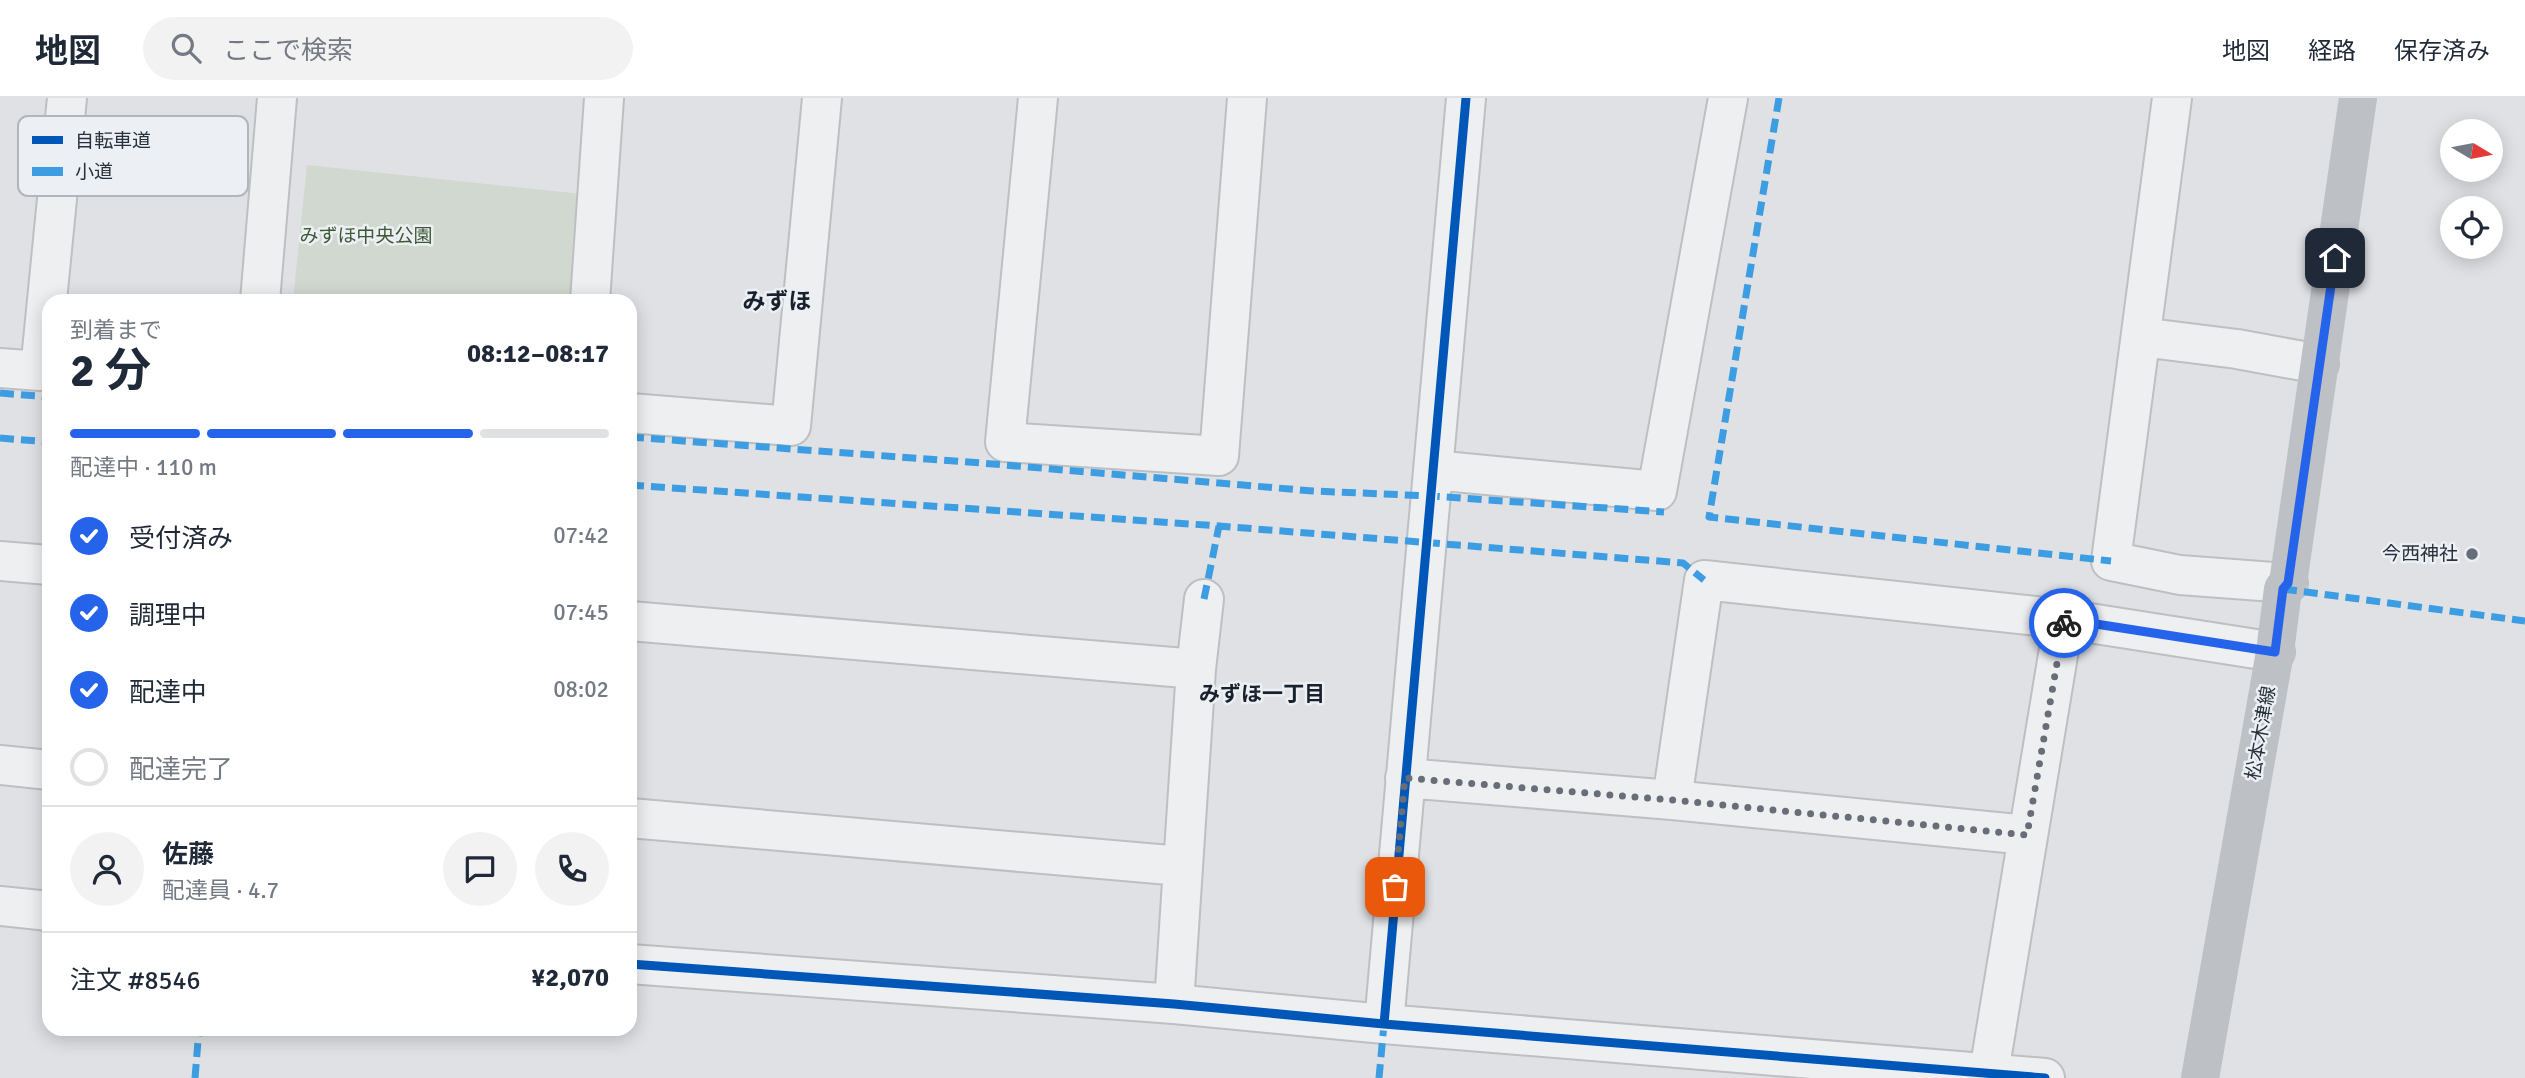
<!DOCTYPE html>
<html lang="ja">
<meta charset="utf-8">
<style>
:root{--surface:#fff;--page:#f2f2f3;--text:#1f2937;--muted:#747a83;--line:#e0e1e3;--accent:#2563eb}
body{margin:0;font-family:Signika,"Noto Sans JP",sans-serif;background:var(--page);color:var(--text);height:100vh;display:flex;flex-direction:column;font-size:26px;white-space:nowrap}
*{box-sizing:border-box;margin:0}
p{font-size:23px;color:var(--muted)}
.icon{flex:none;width:38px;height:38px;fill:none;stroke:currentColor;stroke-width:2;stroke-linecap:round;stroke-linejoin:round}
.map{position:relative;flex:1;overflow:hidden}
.drawer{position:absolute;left:42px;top:196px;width:595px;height:742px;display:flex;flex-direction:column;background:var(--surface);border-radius:21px;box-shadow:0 4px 18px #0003}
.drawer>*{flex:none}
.needle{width:46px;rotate:100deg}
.tools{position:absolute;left:2440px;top:21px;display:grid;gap:14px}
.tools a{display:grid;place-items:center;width:63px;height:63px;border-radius:50%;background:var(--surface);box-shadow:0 4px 18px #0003;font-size:35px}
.pin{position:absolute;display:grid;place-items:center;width:60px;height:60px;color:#fff;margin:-30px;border-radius:14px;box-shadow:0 4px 10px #0006}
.courier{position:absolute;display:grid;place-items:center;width:70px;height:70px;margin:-35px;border:5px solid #2563eb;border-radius:50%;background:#fff;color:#222;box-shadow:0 2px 9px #0007}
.head em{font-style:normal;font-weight:700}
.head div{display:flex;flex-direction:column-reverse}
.head{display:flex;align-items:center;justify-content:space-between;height:119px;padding:0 28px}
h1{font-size:46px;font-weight:700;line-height:52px}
.bar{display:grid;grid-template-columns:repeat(4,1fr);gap:10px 7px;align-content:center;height:84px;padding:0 28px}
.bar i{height:9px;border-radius:5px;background:var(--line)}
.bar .on{background:var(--accent)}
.bar p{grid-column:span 4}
.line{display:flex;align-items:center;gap:18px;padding:0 28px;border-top:2px solid var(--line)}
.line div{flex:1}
.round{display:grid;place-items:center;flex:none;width:74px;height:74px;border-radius:37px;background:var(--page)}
ol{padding:0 28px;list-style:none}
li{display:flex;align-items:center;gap:21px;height:77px}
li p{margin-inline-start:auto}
li .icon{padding:7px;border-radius:50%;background:var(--accent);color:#fff;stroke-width:4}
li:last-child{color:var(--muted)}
li i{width:38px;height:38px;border:4px solid var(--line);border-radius:50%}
header{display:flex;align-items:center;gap:42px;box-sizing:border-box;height:98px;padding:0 35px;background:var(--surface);border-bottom:2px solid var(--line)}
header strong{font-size:33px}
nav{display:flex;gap:38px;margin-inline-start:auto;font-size:24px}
.search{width:490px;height:63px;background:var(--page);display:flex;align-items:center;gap:18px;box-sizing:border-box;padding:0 24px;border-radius:38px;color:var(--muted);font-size:26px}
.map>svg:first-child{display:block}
</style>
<header>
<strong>地図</strong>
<div class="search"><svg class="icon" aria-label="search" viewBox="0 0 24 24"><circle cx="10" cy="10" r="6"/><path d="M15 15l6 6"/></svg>ここで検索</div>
<nav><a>地図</a><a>経路</a><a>保存済み</a></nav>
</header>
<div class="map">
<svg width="2525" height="980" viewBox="0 0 2525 980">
<rect width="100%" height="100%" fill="#dfe1e4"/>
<!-- green -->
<path fill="#d0d8cf" d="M307 67 582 96 571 203H293Z"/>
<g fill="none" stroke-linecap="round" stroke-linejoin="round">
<!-- minor casing -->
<g stroke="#bdbfc2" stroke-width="42">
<path id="minor" d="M1038 0 1005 344 1219 358 1247 0
M2172 0 2111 463 2180 477 2288 485
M590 203 604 0
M2141 239 2237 251 2319 266
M0 270 40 273 67 0
M630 315 791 328 822 0
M1433 372 1657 393 1728 0
M0 463 49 467
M630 523 1196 571
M0 667 49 672
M1405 680 1672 702 2027 737
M1672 702 1704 482 2064 521 2275 554
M630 720 1181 768
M1174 906 1196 571 1204 501
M1384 926 1466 0
M1989 974 2064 521"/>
</g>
<!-- tertiary casing -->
<g stroke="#bdbfc2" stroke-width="42">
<path id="tertiary" d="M260 203 277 0
M0 808 49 813
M630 866 1174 906 1384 926 2045 980"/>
</g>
<!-- minor -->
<use href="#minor" stroke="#eeeff1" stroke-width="38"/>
<!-- tertiary -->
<use href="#tertiary" stroke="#eeeff1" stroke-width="38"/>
<!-- secondary -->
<path stroke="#bdc0c4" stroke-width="38" d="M2200 980 2275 554 2283 491 2288 485 2358 0"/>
<!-- quiet -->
<path stroke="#3d9de2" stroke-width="7" stroke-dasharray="14 7" stroke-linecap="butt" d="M1779 0 1709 419 2111 463
M0 295 49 299
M630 339 981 365 1313 393 1431 398 1664 414
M0 340 49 344
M630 387 1219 428 1683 465 1704 482
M2283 491 2525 523
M1204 501 1219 428
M195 980 199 931
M1379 980 1384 926"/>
<!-- cycleway casing -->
<g stroke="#ecf0f4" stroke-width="13">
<path id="cycleway" d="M630 866 1174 906 1384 926 2045 980
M1384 926 1466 0"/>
</g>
<!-- cycleway -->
<use href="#cycleway" stroke="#0057b8" stroke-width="9"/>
</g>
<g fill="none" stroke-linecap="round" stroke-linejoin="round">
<!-- done -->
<path stroke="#676e77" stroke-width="7" stroke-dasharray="0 12.6" d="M1395 789 1405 680 1672 702 2027 737 2064 525"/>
<!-- route -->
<path stroke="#2563eb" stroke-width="9" d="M2064 525V521L2275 554 2283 491 2288 485 2335 160"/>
</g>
<!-- markers -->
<circle fill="#676e77" stroke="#ecf0f4" stroke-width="2.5" cx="2472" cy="456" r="7"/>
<g text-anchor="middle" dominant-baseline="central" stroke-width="5" stroke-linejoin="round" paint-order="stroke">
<!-- park labels -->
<g font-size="19" fill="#3d5735" stroke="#ecf0f4">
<text x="366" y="138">みずほ中央公園</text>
</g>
<!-- poi labels -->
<g font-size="19" fill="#27303c" stroke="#ecf0f4" text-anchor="end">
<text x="2458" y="456">今西神社</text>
</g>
<!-- street labels -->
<g font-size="19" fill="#27303c" stroke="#ecf0f4">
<text transform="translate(2261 635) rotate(-80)">松本木津線</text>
</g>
<!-- neighbourhood labels -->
<g font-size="21" font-weight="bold" fill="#19212d" stroke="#ecf0f4">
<text x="1262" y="596">みずほ一丁目</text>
</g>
<!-- quarter labels -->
<g font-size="23" font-weight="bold" fill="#19212d" stroke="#ecf0f4">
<text x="777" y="203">みずほ</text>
</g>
</g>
<!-- legend -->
<rect x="18" y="18" width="230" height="80" rx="10" fill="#ecf0f4" stroke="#b1b6bd" stroke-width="2"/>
<rect x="32" y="38" width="31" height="8" fill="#0057b8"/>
<rect x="32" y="69" width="31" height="9" fill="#3d9de2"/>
<g font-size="19" fill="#27303c">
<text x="75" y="49">自転車道</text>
<text x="75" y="80">小道</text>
</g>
</svg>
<div class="tools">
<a><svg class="needle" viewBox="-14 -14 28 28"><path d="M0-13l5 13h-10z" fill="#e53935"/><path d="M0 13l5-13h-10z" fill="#747a83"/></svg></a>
<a><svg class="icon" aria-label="locate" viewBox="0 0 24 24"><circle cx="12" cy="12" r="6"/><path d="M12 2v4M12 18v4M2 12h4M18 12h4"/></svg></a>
</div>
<div class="pin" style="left:1395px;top:789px;background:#ea580c"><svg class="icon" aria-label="bag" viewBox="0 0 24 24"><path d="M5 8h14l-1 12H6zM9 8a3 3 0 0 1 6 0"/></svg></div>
<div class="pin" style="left:2335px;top:160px;background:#1f2937"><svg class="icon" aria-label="home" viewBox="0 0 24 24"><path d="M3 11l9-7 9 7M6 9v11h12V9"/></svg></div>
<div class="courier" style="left:2064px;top:525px"><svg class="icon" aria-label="bike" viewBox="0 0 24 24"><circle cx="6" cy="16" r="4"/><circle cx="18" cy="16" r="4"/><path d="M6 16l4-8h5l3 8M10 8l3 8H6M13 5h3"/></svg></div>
<section class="drawer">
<div class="head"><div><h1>2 分</h1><p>到着まで</p></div><em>08:12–08:17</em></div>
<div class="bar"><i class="on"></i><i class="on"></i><i class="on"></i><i></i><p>配達中 · 110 m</p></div>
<ol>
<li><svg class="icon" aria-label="check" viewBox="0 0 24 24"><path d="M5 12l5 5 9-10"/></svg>受付済み<p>07:42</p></li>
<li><svg class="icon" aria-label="check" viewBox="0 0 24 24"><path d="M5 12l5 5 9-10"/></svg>調理中<p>07:45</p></li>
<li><svg class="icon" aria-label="check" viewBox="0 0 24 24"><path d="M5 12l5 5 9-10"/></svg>配達中<p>08:02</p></li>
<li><i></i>配達完了</li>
</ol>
<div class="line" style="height:126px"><a class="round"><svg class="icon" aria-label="person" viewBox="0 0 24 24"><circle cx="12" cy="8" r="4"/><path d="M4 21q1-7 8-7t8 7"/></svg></a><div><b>佐藤</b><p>配達員 · 4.7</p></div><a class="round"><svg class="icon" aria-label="chat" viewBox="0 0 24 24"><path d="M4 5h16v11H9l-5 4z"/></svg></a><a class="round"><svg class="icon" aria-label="phone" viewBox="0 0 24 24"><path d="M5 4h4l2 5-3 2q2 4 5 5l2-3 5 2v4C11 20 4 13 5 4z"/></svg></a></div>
<div class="line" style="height:91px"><div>注文 #8546</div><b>¥2,070</b></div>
</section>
</div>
